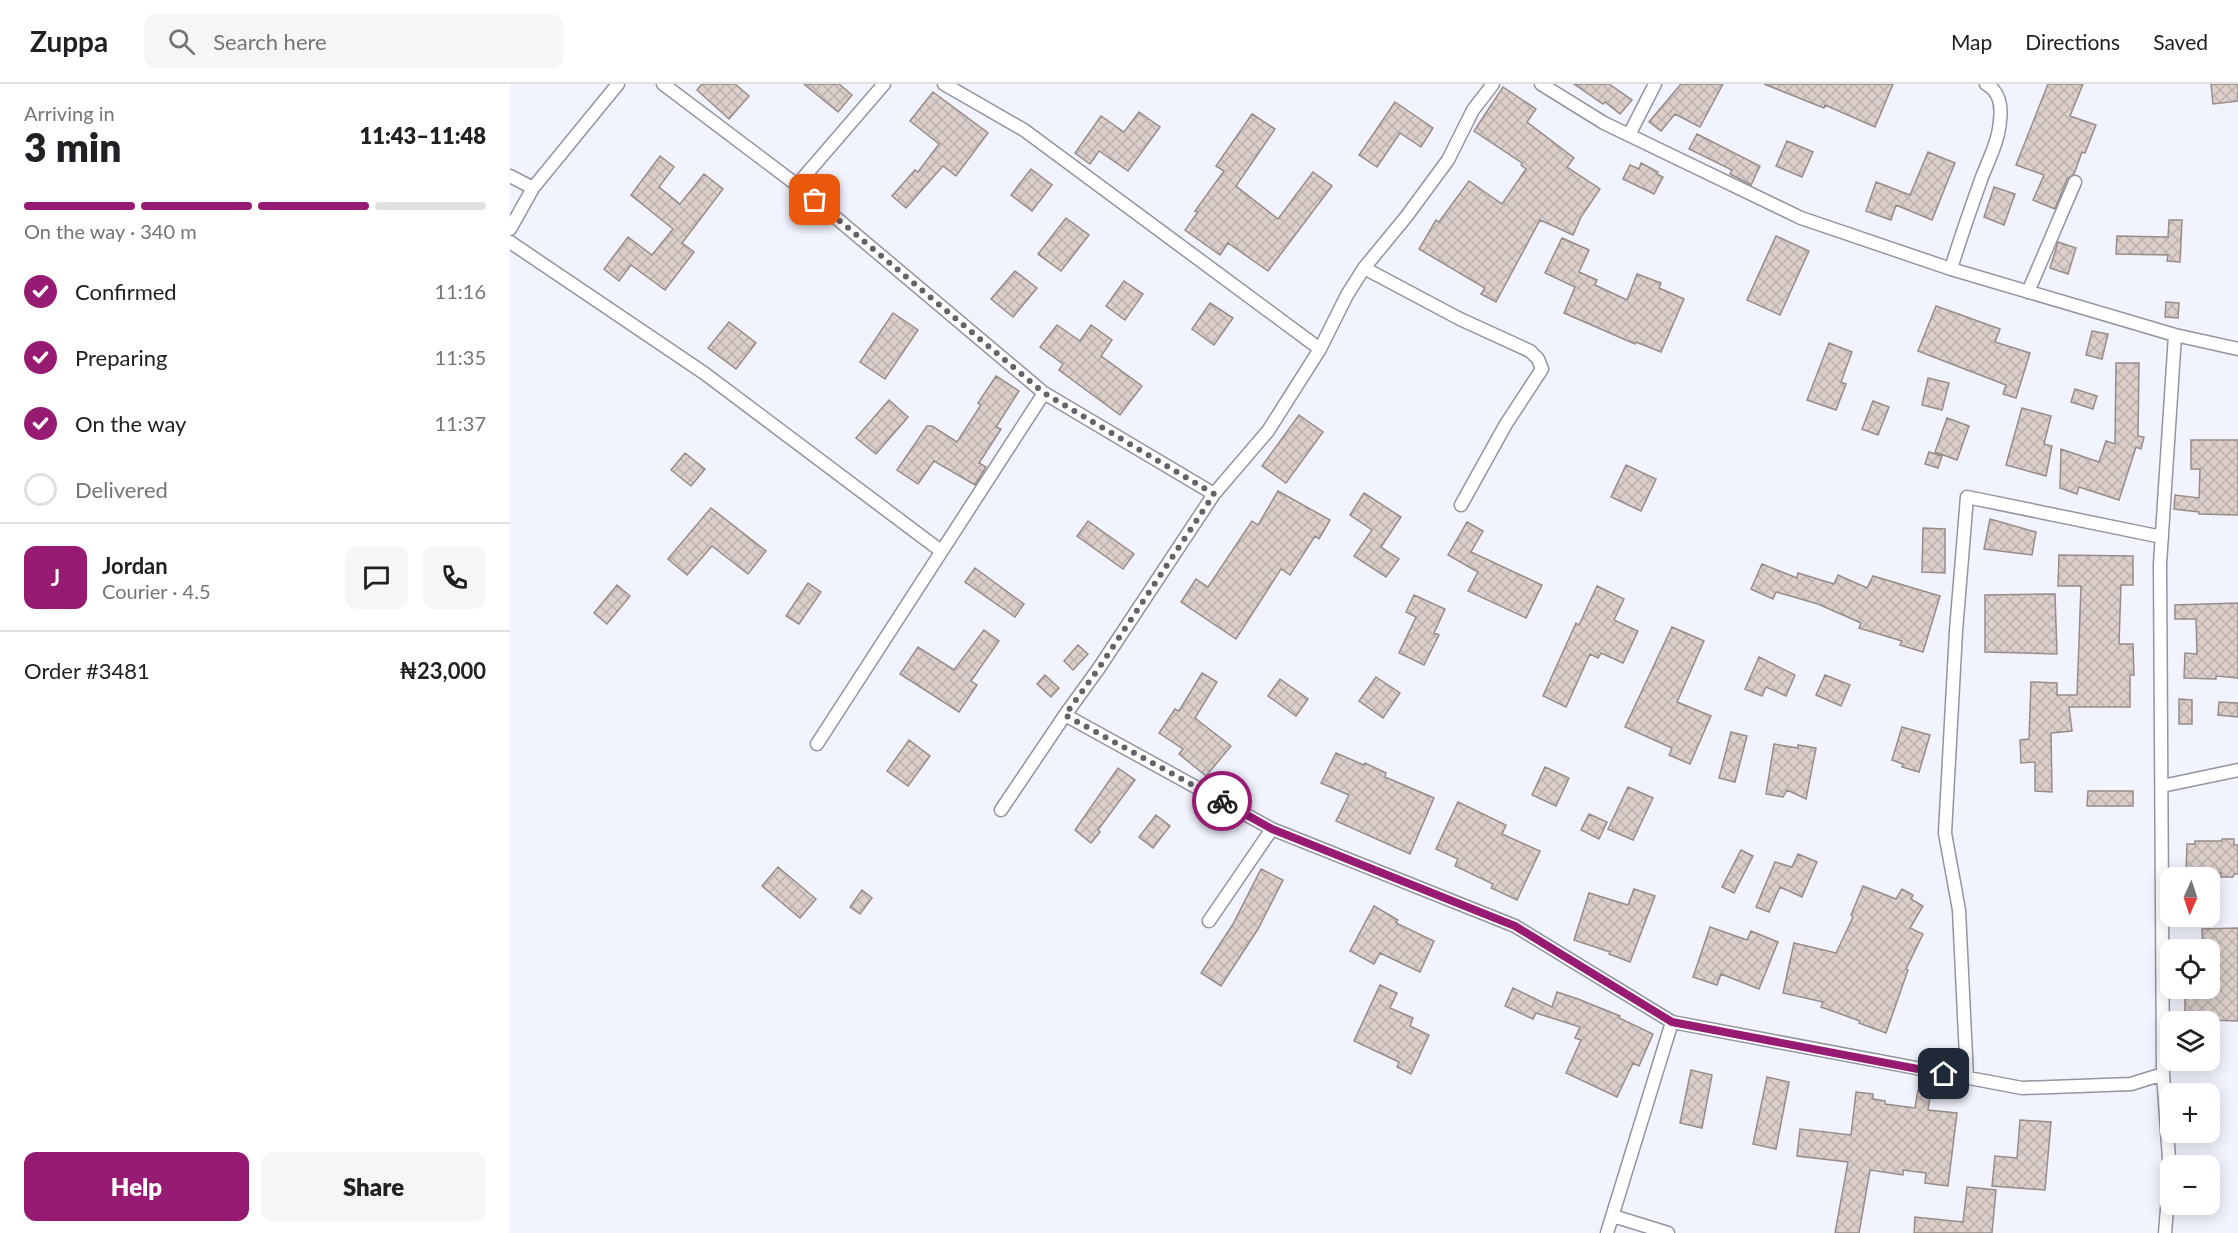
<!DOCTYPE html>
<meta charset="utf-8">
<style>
:root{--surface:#fff;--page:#f6f6f6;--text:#202124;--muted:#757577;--line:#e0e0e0;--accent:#981b73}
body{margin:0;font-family:Lato,sans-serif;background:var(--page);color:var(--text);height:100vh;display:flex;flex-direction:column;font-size:22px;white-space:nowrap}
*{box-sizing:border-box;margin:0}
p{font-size:20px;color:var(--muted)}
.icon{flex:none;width:33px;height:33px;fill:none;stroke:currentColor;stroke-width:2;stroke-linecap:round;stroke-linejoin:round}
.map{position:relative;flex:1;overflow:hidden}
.panel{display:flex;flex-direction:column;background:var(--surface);width:510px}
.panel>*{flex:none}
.needle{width:39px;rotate:183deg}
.fabs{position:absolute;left:1650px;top:783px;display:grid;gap:12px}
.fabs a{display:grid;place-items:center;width:60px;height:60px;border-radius:12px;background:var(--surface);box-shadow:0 3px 15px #0003;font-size:30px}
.pin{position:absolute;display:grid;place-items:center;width:51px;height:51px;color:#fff;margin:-26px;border-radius:12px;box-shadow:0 3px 9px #0006}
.courier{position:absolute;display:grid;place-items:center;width:60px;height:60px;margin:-30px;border:4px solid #981b73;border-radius:50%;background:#fff;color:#222;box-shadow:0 2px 8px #0007}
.summary em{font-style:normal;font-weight:800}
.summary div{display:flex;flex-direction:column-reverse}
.summary{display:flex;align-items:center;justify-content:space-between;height:102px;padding:0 24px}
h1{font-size:39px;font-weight:800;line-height:45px}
.bar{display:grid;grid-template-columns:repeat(4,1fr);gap:9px 6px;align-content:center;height:72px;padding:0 24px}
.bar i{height:8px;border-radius:4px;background:var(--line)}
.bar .current{background:var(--accent)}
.bar p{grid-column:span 4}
.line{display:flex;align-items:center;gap:15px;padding:0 24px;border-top:2px solid var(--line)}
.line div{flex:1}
.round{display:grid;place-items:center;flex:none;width:63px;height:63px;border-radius:12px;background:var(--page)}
ol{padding:0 24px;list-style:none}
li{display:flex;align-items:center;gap:18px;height:66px}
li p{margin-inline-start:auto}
li .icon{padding:6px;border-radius:50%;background:var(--accent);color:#fff;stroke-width:4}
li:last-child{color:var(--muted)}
li i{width:33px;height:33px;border:3px solid var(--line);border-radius:50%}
.primary-button{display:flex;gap:12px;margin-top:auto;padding:12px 24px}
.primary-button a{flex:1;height:69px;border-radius:12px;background:var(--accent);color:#fff;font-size:24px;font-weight:800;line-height:69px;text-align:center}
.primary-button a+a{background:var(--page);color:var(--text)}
header{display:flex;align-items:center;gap:36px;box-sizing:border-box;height:84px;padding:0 30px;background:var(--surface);border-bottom:2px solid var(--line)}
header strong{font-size:28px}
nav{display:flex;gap:33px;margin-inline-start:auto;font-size:21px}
.search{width:420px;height:54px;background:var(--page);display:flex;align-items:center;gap:15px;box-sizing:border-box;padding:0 21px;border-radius:12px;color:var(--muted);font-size:22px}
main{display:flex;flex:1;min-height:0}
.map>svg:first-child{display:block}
</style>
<header>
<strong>Zuppa</strong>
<div class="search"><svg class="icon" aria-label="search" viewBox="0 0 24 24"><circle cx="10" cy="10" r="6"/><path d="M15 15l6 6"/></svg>Search here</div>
<nav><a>Map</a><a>Directions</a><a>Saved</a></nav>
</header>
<main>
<section class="panel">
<div class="summary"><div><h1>3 min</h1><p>Arriving in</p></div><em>11:43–11:48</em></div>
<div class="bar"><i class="current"></i><i class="current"></i><i class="current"></i><i></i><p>On the way · 340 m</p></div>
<ol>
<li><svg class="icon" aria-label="check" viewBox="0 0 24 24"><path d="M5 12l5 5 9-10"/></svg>Confirmed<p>11:16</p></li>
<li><svg class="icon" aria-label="check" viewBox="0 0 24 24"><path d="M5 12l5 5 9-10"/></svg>Preparing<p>11:35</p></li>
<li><svg class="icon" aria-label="check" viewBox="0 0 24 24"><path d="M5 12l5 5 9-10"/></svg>On the way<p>11:37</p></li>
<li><i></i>Delivered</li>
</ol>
<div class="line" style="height:108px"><b class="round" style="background:var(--accent);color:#fff">J</b><div><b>Jordan</b><p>Courier · 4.5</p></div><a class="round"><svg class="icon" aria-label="chat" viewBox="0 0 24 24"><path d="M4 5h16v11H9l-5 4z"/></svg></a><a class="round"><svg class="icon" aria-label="phone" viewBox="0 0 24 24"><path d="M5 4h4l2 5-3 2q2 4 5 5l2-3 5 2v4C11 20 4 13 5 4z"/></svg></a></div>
<div class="line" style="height:78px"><div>Order #3481</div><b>₦23,000</b></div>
<div class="primary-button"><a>Help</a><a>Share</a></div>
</section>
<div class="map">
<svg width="1728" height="1149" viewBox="0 0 1728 1149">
<defs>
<pattern id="building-cross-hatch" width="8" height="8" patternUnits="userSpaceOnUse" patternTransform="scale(1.5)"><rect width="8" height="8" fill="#dccfcb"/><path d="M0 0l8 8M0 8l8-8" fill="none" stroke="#bcb1ae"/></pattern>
</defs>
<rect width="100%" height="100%" fill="#f1f3fe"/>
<!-- building -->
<path fill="url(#building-cross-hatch)" stroke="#988c88" stroke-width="1.5" d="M192 0H225L239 12 219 35 187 6Z
M294 0H329L342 11 328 28Z
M1064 0H1099L1122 16 1110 30 1095 18 1093 20Z
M1171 0H1213L1190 43 1165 30 1151 47 1139 38Z
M1254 0H1383L1365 43 1315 21 1314 24Z
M1538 0H1573L1560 32 1586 41 1575 69 1572 68 1564 90 1557 95 1545 125 1523 116 1534 91 1506 81Z
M1701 0H1728V17L1703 20Z
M993 3 1026 25 1017 38 1064 74 1057 83 1090 105 1071 133 1063 151 1030 136 986 218 971 210 975 204 909 165 926 136 929 138 959 97 992 120 1016 85 1011 81 1012 79 964 47Z
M423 8 478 49 446 92 433 82 396 124 382 112 405 86 408 88 429 60 400 37Z
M885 18 923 44 911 63 890 49 867 83 849 71Z
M629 28 650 43 618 87 589 67 580 80 565 69 591 32 614 48Z
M742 30 765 45 726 102 768 135 803 88 822 102 758 187 718 159 710 171 675 146 688 128 685 127 714 87 706 82Z
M1187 50 1250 82 1241 101 1220 90 1222 86 1179 65Z
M1277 57 1303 68 1292 93 1266 82Z
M1418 68 1445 79 1422 136 1386 121 1381 136 1356 127 1366 98 1400 111Z
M150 72 164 83 149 103 170 120 194 90 213 105 172 159 184 168 155 206 121 181 109 197 94 185 118 153 142 171 163 145 121 111Z
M1131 79 1148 88 1147 90 1153 93 1144 110 1113 95 1120 81 1129 85Z
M521 85 542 101 522 127 501 111Z
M1484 103 1505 110 1494 141 1474 133Z
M556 134 579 151 551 187 528 170Z
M1659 136H1672L1670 178 1657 177 1658 171 1606 170 1607 152 1658 153Z
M1266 152 1299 167 1270 231 1237 216Z
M1052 154 1079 166 1069 188 1087 196 1085 201 1117 216 1127 190 1151 199 1149 204 1174 215 1151 268 1126 258 1125 260 1054 229 1065 203 1035 189Z
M1548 158 1566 164 1558 190 1540 184Z
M505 187 527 204 503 233 481 215Z
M614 197 633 210 615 236 596 222Z
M1656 218 1669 219 1668 234 1655 233Z
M700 219 723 234 704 261 682 245Z
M1426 222 1490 245 1485 258 1520 269 1506 314 1493 310 1496 301 1408 267Z
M383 229 408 246 375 295 350 278Z
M219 238 246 259 226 285 198 264Z
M547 241 570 257 581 241 602 256 591 272 632 302 610 331 549 286 553 280 530 263Z
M1582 247 1598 250 1592 275 1576 271Z
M1319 259 1342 268 1331 298 1336 300 1326 326 1297 316Z
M1606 279H1629L1628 352 1634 353 1631 365 1626 363 1609 416 1569 403 1567 410 1550 404 1551 365 1589 378 1596 357 1605 360Z
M486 292 509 307 486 343 491 345 469 379 476 383 465 401 424 377 408 400 387 386 417 342H422L447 358 471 321 468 319Z
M1418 294 1439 299 1432 326 1412 321Z
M1565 305 1587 312 1583 325 1561 318Z
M379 316 398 333 366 370 346 354Z
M1363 317 1379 323 1368 351 1352 345Z
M1512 324 1541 332 1534 360 1542 362 1536 392 1496 381Z
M789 331 813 348 776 399 752 382Z
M1437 334 1459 342 1447 376 1425 368Z
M1681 356H1728V431L1689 430V428L1664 425 1665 411 1689 414 1690 385H1681Z
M1419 368 1432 372 1428 384 1415 380Z
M175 369 195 385 181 402 161 386Z
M1116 381 1146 395 1131 427 1101 413Z
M768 407 820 436 809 455 805 452 780 491 771 485 726 555 671 518 686 495 698 503 742 437 748 441Z
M854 409 891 433 871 463 889 475 876 493 844 472 862 446 840 431Z
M201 424 256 467 238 490 202 462 177 491 158 475Z
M1480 435 1526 448 1522 471 1474 465Z
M578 437 624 470 613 485 567 452Z
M957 438 973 447 961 468 1032 501 1016 534 958 507 968 488 938 471Z
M1413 444 1435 445V489L1412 488Z
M1549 471 1623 472V501H1611L1609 560H1623L1624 591H1620V623H1559L1562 647 1541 649 1542 708 1525 707V678L1511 679 1510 656 1519 655 1521 598 1547 599V611H1567L1571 502H1548Z
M1252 480 1287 494 1288 489 1324 500 1328 491 1357 504 1363 492 1430 512 1413 568 1390 561 1392 557 1349 544 1351 539 1308 520 1266 508 1263 515 1241 505Z
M465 484 514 520 505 533 455 498Z
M298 499 311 508 289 540 276 532Z
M107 501 120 512 97 540 84 529Z
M1087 502 1114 515 1104 536 1128 547 1113 579 1091 569 1088 574 1080 570 1056 623 1033 612 1066 539 1069 541Z
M1545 510 1547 570 1475 568V511Z
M904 511 935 525 924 549 929 551 914 581 889 569 906 533 896 528Z
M1728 519V594L1706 592V595L1674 594 1675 569 1687 570 1686 535H1665V521Z
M1162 543 1194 557 1167 618 1201 632 1180 680 1159 671 1162 664 1115 643Z
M474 546 489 557 461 597 467 601 449 628 390 590 408 563 444 586Z
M568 561 578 570 563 586 554 577Z
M1249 573 1285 591 1276 612 1256 603 1252 612 1235 605Z
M692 589 707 598 685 634 721 662 696 692 669 670 673 665 649 649 665 625 669 627Z
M535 591 549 604 541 613 527 600Z
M1315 591 1340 601 1331 622 1306 611Z
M866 593 890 609 873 634 849 617Z
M770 595 798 615 786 632 758 612Z
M1669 615 1682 616V640H1669Z
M1709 618 1728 619V633L1708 631Z
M1392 643 1420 651 1409 688 1392 683 1393 680 1382 676Z
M1221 648 1237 652 1225 698 1209 694Z
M399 656 420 672 398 702 377 687Z
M1264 660 1288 664V661L1306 664 1296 715 1277 706 1273 713 1256 710Z
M826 669 854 681 855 679 876 689 875 693 924 714 900 770 826 737 839 711 811 699Z
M1035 683 1059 694 1046 722 1022 711Z
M608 684 625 696 588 746 590 748 581 759 565 746Z
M1118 703 1143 714 1123 756 1098 745Z
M1578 707H1623V722H1577Z
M948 718 996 741 992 750 1030 767 1007 816 981 804 983 800 945 782 948 775 926 765Z
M1079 730 1097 738 1089 755 1071 746Z
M646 731 660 742 643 764 629 753Z
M1712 755H1724V761H1728V790H1724L1723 793H1711V789H1676L1677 760H1685V757H1712Z
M1231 766 1243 772 1224 809 1212 803Z
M1288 770 1307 778 1292 813 1270 803 1259 828 1246 823 1265 778 1282 783Z
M268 783 306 815 290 834 252 802Z
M751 785 773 796 748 845 711 902 691 889 723 840Z
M1353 802 1386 815 1392 805 1403 811 1401 815 1413 822 1400 844 1413 850 1396 885 1398 886 1376 949 1349 939 1350 937 1311 923 1313 918 1273 909 1284 859 1326 869 1343 833 1341 831Z
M1124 805 1145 812 1120 878 1099 870 1100 868 1064 856 1079 809 1118 821Z
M352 806 362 814 350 830 340 823Z
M864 822 888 836 886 839 924 857 910 888 870 869 864 880 840 867Z
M1200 843 1237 856 1241 847 1268 858 1249 905 1211 890 1207 901 1183 893Z
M1728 844V937L1675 935V910H1679V904H1700V866H1693L1692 845Z
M870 901 887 909 880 924 903 934 900 942 919 951 901 990 887 983 889 978 844 957Z
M1003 904 1042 923 1047 908 1068 915 1110 932 1109 934 1143 950 1129 982 1123 979 1107 1013 1056 989 1071 956 1065 954 1070 943 1026 929 1023 935 995 922Z
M1181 986 1202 991 1192 1044 1170 1039Z
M1257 993 1279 998 1266 1065 1243 1060Z
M1408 1006 1421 1007 1418 1026 1447 1029 1438 1102 1415 1099 1416 1089 1393 1086V1091L1360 1086 1349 1149H1325L1338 1078 1287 1072 1290 1045 1341 1051 1346 1008 1363 1010V1015L1375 1017V1020L1405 1024Z
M1510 1036 1541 1038 1535 1106 1482 1102 1485 1072 1507 1074Z
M1457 1103 1486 1106 1482 1149H1404L1405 1133 1453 1138Z"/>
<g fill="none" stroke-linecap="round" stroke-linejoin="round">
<!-- street casing -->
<g stroke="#93949f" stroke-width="15">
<path id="street" d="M153 0 287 101 374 0
M434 0 514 46 810 265
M983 0 963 26 938 76 896 133 854 184 837 211 810 265 758 347 704 410 589 584 555 631 762 745 1005 842 1162 938 1512 1004 1621 1000 1653 990 1650 480 1665 251
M1031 0 1094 39 1291 134 1441 185 1665 251 1728 265
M1119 51 1145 0
M0 92 23 104
M287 101 534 309
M0 145 23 104 108 0
M0 158 194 289 431 467
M854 184 950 235 1020 267 1028 275 1032 285 996 340 951 421
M1441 185C1450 154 1461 124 1472 93 1479 75 1489 56 1490 36 1492 22 1489 7 1476 0
M1518 208 1565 98
M307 660 534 309 704 410
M1652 702 1728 686
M491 726 555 631
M699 837 762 745
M1653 990 1660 1089 1655 1149
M1457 994 1449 826 1435 749 1446 547 1457 413 1652 453
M1103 1132 1158 1149
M1097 1149 1162 938"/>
</g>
<!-- street -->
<use href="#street" stroke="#fff" stroke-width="12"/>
</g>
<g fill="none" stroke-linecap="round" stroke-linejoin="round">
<!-- done -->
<path stroke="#63646a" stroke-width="6" stroke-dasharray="0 10.8" d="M305 116 534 309 704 410 589 584 555 631 712 717"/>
<!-- route -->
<path stroke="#981b73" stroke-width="8" d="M712 717 762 745 1005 842 1162 938 1434 990"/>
</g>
</svg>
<div class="fabs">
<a><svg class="needle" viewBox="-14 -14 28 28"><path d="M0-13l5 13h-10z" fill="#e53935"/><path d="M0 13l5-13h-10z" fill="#757577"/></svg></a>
<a><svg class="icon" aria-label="locate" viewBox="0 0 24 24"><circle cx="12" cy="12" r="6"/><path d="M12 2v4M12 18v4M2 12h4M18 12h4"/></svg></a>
<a><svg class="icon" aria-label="layers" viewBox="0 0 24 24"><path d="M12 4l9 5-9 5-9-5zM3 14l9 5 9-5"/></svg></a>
<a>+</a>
<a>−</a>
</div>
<div class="pin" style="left:305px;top:116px;background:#ea580c"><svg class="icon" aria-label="bag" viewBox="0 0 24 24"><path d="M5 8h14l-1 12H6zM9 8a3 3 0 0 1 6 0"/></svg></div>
<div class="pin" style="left:1434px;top:990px;background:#1f2937"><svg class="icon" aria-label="home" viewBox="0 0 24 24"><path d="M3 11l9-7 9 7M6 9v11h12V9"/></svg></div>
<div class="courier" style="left:712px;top:717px"><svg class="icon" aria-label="bike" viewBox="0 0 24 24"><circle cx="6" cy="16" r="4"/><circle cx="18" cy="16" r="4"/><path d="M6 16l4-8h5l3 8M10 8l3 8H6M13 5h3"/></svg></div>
</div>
</main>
